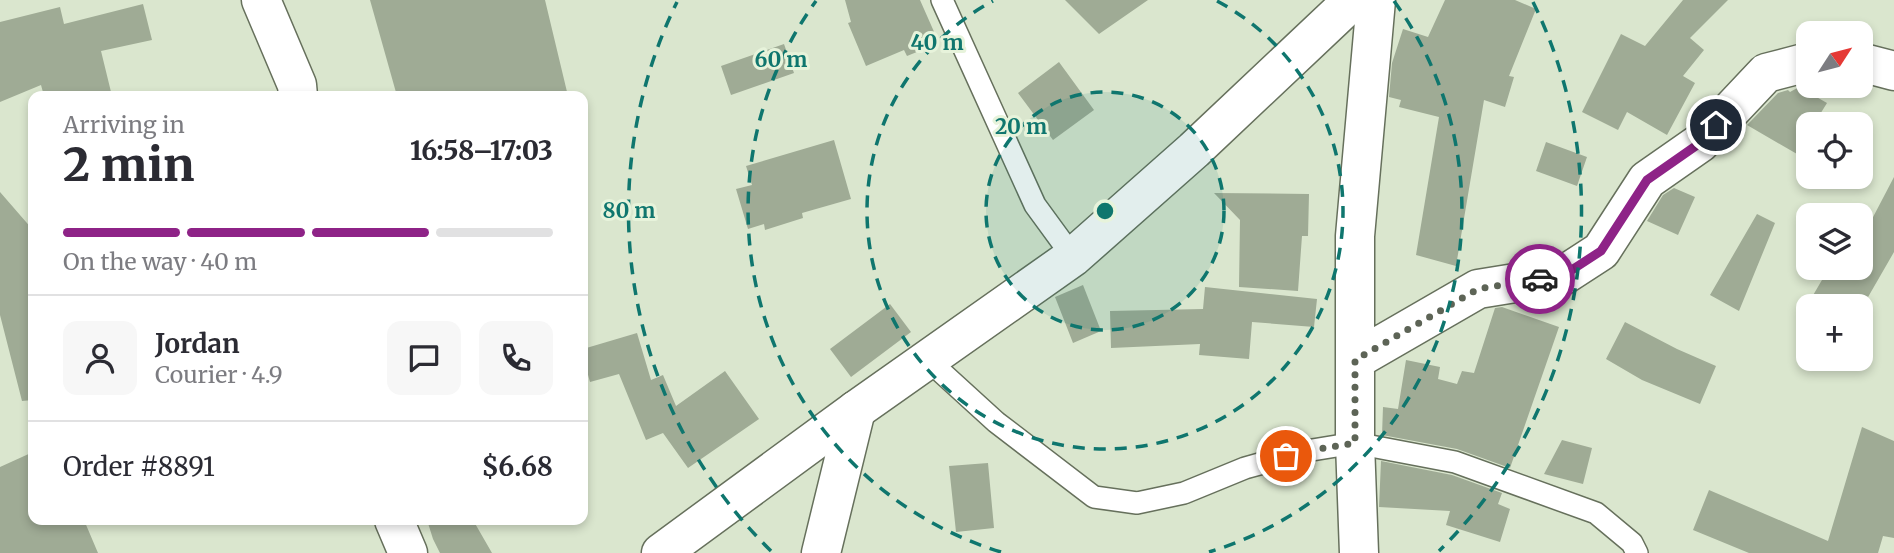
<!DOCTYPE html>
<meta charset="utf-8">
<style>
:root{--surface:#fff;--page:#f7f7f7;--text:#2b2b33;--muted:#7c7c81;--line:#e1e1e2;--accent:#8e2387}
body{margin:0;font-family:Merriweather,serif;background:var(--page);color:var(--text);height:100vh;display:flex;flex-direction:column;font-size:26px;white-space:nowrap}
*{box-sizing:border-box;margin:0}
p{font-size:23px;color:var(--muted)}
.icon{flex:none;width:38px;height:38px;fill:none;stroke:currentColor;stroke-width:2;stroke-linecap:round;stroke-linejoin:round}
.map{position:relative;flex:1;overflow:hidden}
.details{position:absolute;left:28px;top:91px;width:560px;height:434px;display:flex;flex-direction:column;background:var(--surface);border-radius:14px;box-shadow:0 4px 10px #0003}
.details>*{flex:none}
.needle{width:46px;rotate:54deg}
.controls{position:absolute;left:1796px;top:21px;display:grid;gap:14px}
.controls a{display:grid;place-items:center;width:77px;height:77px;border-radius:14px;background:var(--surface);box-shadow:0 4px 10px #0003;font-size:35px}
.pin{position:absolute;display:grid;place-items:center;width:60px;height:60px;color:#fff;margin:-30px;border:4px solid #fff;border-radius:50%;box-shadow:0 2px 7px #0007}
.courier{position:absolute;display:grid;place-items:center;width:70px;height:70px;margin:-35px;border:5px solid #8e2387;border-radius:50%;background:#fff;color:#222;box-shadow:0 2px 9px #0007}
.head em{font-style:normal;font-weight:800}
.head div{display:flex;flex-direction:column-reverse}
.head{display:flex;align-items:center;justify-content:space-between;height:119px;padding:0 35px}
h1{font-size:46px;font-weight:800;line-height:52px}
.bar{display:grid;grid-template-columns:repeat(4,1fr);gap:10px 7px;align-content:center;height:84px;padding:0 35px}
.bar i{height:9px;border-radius:5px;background:var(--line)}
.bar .selected{background:var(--accent)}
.bar p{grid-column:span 4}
.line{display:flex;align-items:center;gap:18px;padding:0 35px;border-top:2px solid var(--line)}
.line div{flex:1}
.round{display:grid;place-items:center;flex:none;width:74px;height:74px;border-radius:14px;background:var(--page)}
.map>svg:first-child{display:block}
</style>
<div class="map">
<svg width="1894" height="553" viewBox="0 0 1894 553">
<rect width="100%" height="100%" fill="#dae6ce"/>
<!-- building -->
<path fill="#9fab95" d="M370 0H545L568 96H397Z
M845 0H920L939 43 907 56 904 50 866 66 848 23 851 22Z
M1065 0H1148L1099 34Z
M1445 0H1515L1536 9 1509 76 1514 77 1505 107 1484 100 1456 266 1416 255 1439 117 1399 107 1401 100 1389 97 1392 63 1403 29 1428 37Z
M1683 0H1728L1690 38 1704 50 1683 76 1695 83 1667 135 1627 112 1618 130 1582 112 1621 34 1645 46Z
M143 4 152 40 101 51 112 96H44L41 85 0 102V22L60 7 64 24Z
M784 44 794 73 731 95 721 66Z
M1059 62 1094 110 1053 140 1018 93Z
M1799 87 1827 103 1814 124H1808V135L1797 154 1747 125 1778 93 1788 90 1790 92Z
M834 140 851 199 802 213 803 218 765 230 764 224 748 229 736 189 752 185 746 166Z
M1546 142 1587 157 1577 186 1536 171Z
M1894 177V252L1860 311V306H1829L1812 297 1829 268H1860V242Z
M1674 188 1695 197 1678 235 1647 221 1663 195Z
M0 192 33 230V400L22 401 0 315Z
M1214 193 1309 194 1308 236H1302L1298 291 1239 287 1240 220Z
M1757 214 1775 223 1739 311 1710 295Z
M1083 285 1101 331 1073 343 1055 297Z
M1205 287 1317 299 1314 327 1252 322 1249 359 1199 355 1200 344 1111 348 1110 311 1203 309Z
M890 304 911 332 851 377 830 349Z
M1502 307 1559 327 1510 468 1457 449 1382 435 1383 407 1398 409 1406 360 1440 367 1438 379 1457 384 1462 371 1474 373 1495 308Z
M1625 322 1677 349 1716 366 1700 404 1642 380 1606 359Z
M637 333 651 380 663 375 676 406 725 371 759 419 688 468 663 433 646 440 619 374 590 382 583 357V349Z
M1862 427 1894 441V538L1883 536 1878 553H1749L1693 530 1709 490 1828 541Z
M1562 440 1592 448 1583 484 1544 474Z
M33 452V520H84L98 553H0V467Z
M1381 461 1452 475 1502 493 1498 504 1510 509 1500 542 1446 525 1450 511 1379 507Z
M988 463 994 528 956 532 949 466Z
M427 520H473L492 553H440L433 539Z"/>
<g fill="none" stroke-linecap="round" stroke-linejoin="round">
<!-- service casing -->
<g stroke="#66705c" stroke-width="24">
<path id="service" d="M942 0 1035 205 1073 257
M928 360 996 422 1094 497 1137 503 1184 493 1245 468 1306 451 1355 443 1455 462 1596 513 1632 543 1637 553"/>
</g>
<!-- minor casing -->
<g stroke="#66705c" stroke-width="41">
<path id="minor" d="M261 0 297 85 298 96
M1860 62 1894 71
M1355 360 1478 289 1564 275 1601 251 1647 180 1700 143 1766 73 1808 62
M394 520 408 553
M821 553 856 410
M1359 553 1355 443V236L1376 0"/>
</g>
<!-- tertiary casing -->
<g stroke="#66705c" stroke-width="41">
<path id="tertiary" d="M661 553 856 410 1073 257 1194 150 1353 0"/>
</g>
<!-- service -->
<use href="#service" stroke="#fff" stroke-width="21"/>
<!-- minor -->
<use href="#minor" stroke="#fff" stroke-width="38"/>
<!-- tertiary -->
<use href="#tertiary" stroke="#fff" stroke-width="38"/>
</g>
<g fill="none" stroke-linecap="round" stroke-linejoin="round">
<!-- done -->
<path stroke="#5d6456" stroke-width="7" stroke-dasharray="0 12.6" d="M1286 456 1306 451 1355 443V360L1478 289 1540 279"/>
<!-- route -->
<path stroke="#8e2387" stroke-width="9" d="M1540 279 1564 275 1601 251 1647 180 1700 143 1716 125"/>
</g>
<!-- distance rings -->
<circle cx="1105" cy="211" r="119" fill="#0f766e" fill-opacity=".12"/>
<g fill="none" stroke="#0f766e" stroke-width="3.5" stroke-dasharray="12 9">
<circle cx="1105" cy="211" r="119"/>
<path d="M1217 1A238 238 0 1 1 993 1"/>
<path d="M1001 552A357 357 0 0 1 816 1M1394 1A357 357 0 0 1 1209 552"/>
<path d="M771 551A476 476 0 0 1 677 2M1533 2A476 476 0 0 1 1439 551"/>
</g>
<circle cx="1105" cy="211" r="10" fill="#0f766e" stroke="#e7f3db" stroke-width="3.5"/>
<g font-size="21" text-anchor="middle" font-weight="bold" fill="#0f766e" stroke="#e7f3db" stroke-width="6" stroke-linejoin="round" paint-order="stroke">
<text x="937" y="50">40 m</text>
<text x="781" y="67">60 m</text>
<text x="1021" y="134">20 m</text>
<text x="629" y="218">80 m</text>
</g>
</svg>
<div class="controls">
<a><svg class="needle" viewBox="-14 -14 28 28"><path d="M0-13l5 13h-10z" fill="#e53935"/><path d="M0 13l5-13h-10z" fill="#7c7c81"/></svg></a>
<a><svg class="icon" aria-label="locate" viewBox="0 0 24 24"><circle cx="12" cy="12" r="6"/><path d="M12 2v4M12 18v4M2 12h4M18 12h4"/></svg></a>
<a><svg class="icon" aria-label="layers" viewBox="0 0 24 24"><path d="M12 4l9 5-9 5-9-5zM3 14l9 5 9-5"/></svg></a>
<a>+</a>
</div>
<div class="pin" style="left:1286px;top:456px;background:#ea580c"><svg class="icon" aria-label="bag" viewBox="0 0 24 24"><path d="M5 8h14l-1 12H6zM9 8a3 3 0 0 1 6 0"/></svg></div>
<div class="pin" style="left:1716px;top:125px;background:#1f2937"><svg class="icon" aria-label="home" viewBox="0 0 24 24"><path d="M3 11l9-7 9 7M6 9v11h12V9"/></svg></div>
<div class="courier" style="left:1540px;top:279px"><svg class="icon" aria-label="car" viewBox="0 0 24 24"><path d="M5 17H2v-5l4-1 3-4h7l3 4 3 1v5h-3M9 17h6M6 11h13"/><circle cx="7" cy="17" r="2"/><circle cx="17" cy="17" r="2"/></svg></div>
<section class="details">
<div class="head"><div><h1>2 min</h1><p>Arriving in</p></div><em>16:58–17:03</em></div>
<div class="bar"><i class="selected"></i><i class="selected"></i><i class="selected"></i><i></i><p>On the way · 40 m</p></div>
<div class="line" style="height:126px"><a class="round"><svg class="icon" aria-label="person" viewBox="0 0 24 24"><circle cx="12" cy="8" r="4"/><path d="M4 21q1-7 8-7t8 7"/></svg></a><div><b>Jordan</b><p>Courier · 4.9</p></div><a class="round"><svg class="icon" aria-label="chat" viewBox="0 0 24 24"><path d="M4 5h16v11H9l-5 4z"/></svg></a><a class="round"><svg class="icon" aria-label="phone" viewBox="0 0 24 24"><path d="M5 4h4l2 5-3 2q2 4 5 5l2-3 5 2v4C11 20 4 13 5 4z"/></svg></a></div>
<div class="line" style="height:91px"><div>Order #8891</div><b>$6.68</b></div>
</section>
</div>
